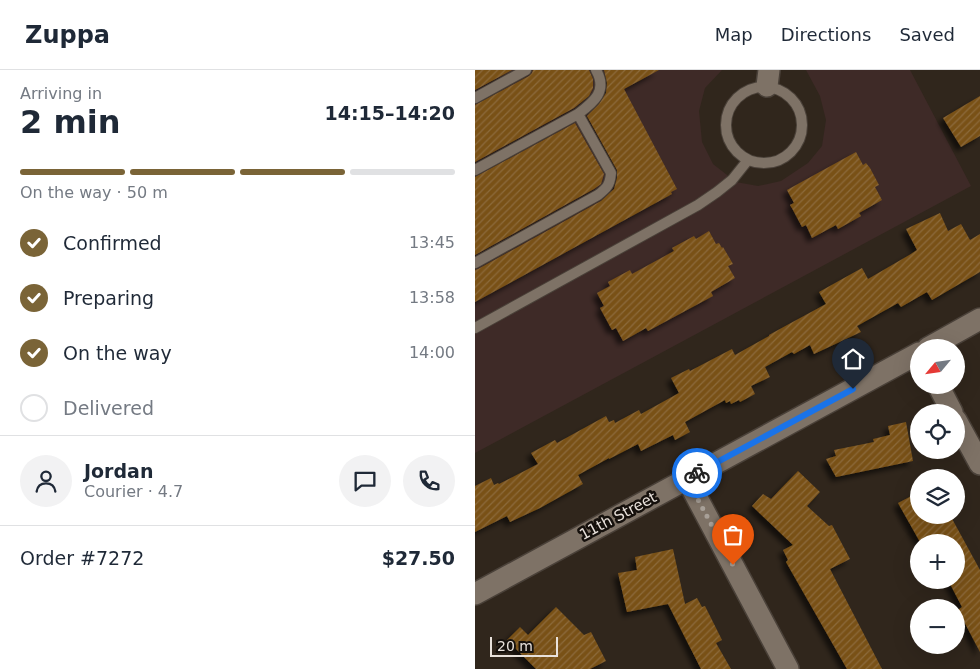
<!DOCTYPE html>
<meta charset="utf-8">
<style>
:root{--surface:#fff;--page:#f2f2f3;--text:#1f2937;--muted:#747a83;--line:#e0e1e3;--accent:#7a6437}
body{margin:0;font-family:"DejaVu Sans",sans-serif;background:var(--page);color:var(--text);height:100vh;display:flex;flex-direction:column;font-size:19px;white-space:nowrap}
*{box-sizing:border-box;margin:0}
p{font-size:16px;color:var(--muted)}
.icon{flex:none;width:28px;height:28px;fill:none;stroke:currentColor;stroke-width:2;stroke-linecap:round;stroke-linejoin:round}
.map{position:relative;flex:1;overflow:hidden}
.details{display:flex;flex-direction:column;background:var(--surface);width:475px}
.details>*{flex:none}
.needle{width:32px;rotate:241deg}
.fabs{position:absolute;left:435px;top:269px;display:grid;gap:10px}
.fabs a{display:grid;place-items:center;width:55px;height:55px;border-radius:50%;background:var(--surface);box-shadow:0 5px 20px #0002;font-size:25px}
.scale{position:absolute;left:15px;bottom:12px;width:68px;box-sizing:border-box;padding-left:5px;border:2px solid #e8e1db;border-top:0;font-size:14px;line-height:18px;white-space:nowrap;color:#e8e1db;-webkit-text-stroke:4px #15100c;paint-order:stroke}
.pin{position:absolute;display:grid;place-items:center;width:42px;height:42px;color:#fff;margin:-51px -21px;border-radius:50% 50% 50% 0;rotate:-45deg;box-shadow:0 0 5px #0007}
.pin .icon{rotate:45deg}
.courier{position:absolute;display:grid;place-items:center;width:50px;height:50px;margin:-25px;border:4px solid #1a73e8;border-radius:50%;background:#fff;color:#222;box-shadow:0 1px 6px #0007}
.headline em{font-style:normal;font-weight:600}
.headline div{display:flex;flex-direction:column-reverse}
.headline{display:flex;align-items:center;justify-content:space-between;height:85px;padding:0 20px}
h1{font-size:32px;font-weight:600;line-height:38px}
.bar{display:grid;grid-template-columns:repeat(4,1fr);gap:8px 5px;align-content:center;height:60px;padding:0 20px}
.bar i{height:6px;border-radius:4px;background:var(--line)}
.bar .current{background:var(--accent)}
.bar p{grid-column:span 4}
.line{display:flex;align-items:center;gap:12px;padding:0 20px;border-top:1px solid var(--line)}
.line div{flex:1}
.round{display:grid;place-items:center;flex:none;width:52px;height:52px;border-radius:26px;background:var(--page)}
ol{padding:0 20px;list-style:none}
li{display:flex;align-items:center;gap:15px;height:55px}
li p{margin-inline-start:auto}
li .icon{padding:5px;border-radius:50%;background:var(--accent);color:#fff;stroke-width:4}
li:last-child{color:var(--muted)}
li i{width:28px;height:28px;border:2px solid var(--line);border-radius:50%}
header{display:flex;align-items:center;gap:30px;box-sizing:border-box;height:70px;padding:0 25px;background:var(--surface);border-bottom:1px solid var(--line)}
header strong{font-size:24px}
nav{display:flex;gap:28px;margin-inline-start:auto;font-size:18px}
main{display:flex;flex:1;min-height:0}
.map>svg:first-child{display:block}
</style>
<header>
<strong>Zuppa</strong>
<nav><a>Map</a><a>Directions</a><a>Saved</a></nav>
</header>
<main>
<section class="details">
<div class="headline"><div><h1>2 min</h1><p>Arriving in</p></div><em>14:15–14:20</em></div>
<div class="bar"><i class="current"></i><i class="current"></i><i class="current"></i><i></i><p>On the way · 50 m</p></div>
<ol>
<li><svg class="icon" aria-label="check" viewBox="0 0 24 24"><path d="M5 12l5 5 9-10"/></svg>Confirmed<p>13:45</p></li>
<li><svg class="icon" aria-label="check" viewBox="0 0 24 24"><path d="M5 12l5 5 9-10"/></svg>Preparing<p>13:58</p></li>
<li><svg class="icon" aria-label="check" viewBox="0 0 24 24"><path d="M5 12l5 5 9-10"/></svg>On the way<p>14:00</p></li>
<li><i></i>Delivered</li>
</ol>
<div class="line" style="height:90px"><a class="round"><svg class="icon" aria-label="person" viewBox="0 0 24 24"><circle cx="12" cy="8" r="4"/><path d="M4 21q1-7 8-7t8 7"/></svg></a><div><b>Jordan</b><p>Courier · 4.7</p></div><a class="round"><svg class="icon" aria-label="chat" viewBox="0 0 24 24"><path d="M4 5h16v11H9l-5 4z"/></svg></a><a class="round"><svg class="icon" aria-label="phone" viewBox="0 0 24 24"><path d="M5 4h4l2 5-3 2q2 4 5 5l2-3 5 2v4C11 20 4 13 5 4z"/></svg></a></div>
<div class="line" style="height:65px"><div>Order #7272</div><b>$27.50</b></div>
</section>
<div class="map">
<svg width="505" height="599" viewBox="0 0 505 599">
<defs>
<pattern id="building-hatch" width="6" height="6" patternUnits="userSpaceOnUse" patternTransform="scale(1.25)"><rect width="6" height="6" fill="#795119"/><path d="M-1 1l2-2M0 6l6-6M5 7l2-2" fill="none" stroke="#8c6a3a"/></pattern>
<filter id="shadow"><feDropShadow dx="-4.5" dy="4.5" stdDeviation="2.5" flood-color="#0009"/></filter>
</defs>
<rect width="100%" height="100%" fill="#30261c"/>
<!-- commercial -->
<path fill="#3e2a27" d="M0 0H247L230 18 224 41 227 72 238 94 261 112 283 116 306 111 333 93 347 76 351 50 345 26 331 0H435L496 116 0 383Z"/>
<!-- building -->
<path fill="url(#building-hatch)" filter="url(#shadow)" d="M0 0H37L0 20Z
M58 0H114L118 9V18L114 26 99 38 0 92V35L54 6 57 3Z
M129 0H184L149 19 202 119 196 122 197 124 0 232V200L3 199 126 131 139 119 142 108V100L112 46 124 34 131 23 132 13Z
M505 26V66L486 77 468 48Z
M100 53 129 104 126 114 119 119 0 185V107Z
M381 82 388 95 391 93 395 98 404 115 400 117 407 130 384 143 386 146 363 159 361 155 337 168 331 155 327 157 318 140 315 135 319 133 312 120Z
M465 143 473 161 486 154 495 170 505 164V202L457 230 452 222 426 237 423 233 382 256 386 262 339 284 335 275 319 284 317 282 290 297 295 307 276 316 280 324 265 332 264 330 256 334 255 331 251 333 250 330 210 352 215 362 200 370 198 365 166 381 163 374 134 389V388L103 405 108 414 65 438 35 452 32 446 0 462V416L16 408 19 415 23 413 24 414 63 394 56 383 80 370 82 373 131 346 134 352 139 350 140 353 164 340 166 344 204 323 196 308 214 299 215 301 257 279 260 285 294 266V265L314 254 351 234 344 222 387 198 393 209 436 184 442 180 431 159Z
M234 161 241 174 244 173 247 178 248 177 258 194 253 196 260 208 236 222 238 226 173 261 171 258 148 271 141 258 137 260 125 238 129 236 122 223 135 216 133 212 155 200 157 204 199 181 197 178 219 166 221 169Z
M431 352 438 391 361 407 351 389 361 386 359 380 399 372 398 369 415 365 413 356Z
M323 401 345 422 332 436 354 456 357 455 375 489 355 499 407 599H372L311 492 313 490 308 480 318 475 277 436 288 424 296 429Z
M444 422V445H475L505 500V582L483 540 487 537 473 510H481V472H445L423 433Z
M198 479 210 534 222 528 227 537 230 536 247 570 241 573 256 599H226L193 534 152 542 143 503 162 500 160 487Z
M81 537 109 565 116 562 131 591 115 599H61L32 570 45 557 53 565Z"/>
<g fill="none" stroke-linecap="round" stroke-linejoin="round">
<!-- lane casing -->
<g stroke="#4a4139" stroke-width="12">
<path id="lane" d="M251 55a38 38 0 1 1 76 0a38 38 0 1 1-76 0Z
M0 28 51 0
M0 100 103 44C119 32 133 21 121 0
M0 193 123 125C132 118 135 115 136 103L103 44
M0 258 223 135 242 122 257 110 273 90"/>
</g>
<!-- street casing -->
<g stroke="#4a4139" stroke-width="24">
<path id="street" d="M292 16 294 0
M453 278 505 249
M463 315 477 342
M481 350 505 394
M212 409 313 599
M0 524 444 283"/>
</g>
<!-- lane -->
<use href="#lane" stroke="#7e7266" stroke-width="10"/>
<!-- street -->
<use href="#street" stroke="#7e7266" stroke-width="21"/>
</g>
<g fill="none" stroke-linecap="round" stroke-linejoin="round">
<!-- done -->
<path stroke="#a8a098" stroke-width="5" stroke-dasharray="0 9" d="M222 403 212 409 258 495"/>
<!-- route -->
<path stroke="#1a73e8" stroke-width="6" d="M222 403 378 319"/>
</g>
<g text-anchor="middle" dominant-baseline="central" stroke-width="5" stroke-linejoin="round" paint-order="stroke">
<!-- street labels -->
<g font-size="15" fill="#e8e1db" stroke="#15100c">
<text transform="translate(143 446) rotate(-28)">11th Street</text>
</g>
</g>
</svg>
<div class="fabs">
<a><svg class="needle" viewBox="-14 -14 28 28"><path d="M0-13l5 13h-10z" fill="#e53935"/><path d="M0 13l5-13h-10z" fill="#747a83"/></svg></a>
<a><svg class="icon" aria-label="locate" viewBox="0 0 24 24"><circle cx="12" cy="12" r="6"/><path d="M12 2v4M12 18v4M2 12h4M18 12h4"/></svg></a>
<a><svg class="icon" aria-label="layers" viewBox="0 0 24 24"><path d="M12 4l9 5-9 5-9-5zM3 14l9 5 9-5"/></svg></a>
<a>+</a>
<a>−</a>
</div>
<div class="scale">20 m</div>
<div class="pin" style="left:258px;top:495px;background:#ea580c"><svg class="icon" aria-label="bag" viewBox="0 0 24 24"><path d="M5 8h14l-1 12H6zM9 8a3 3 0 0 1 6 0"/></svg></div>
<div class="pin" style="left:378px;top:319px;background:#1f2937"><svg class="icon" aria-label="home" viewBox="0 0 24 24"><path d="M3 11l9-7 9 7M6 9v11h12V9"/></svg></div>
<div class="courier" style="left:222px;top:403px"><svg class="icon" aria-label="bike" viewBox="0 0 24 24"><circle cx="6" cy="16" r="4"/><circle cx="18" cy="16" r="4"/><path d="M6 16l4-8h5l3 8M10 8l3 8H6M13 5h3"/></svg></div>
</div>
</main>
